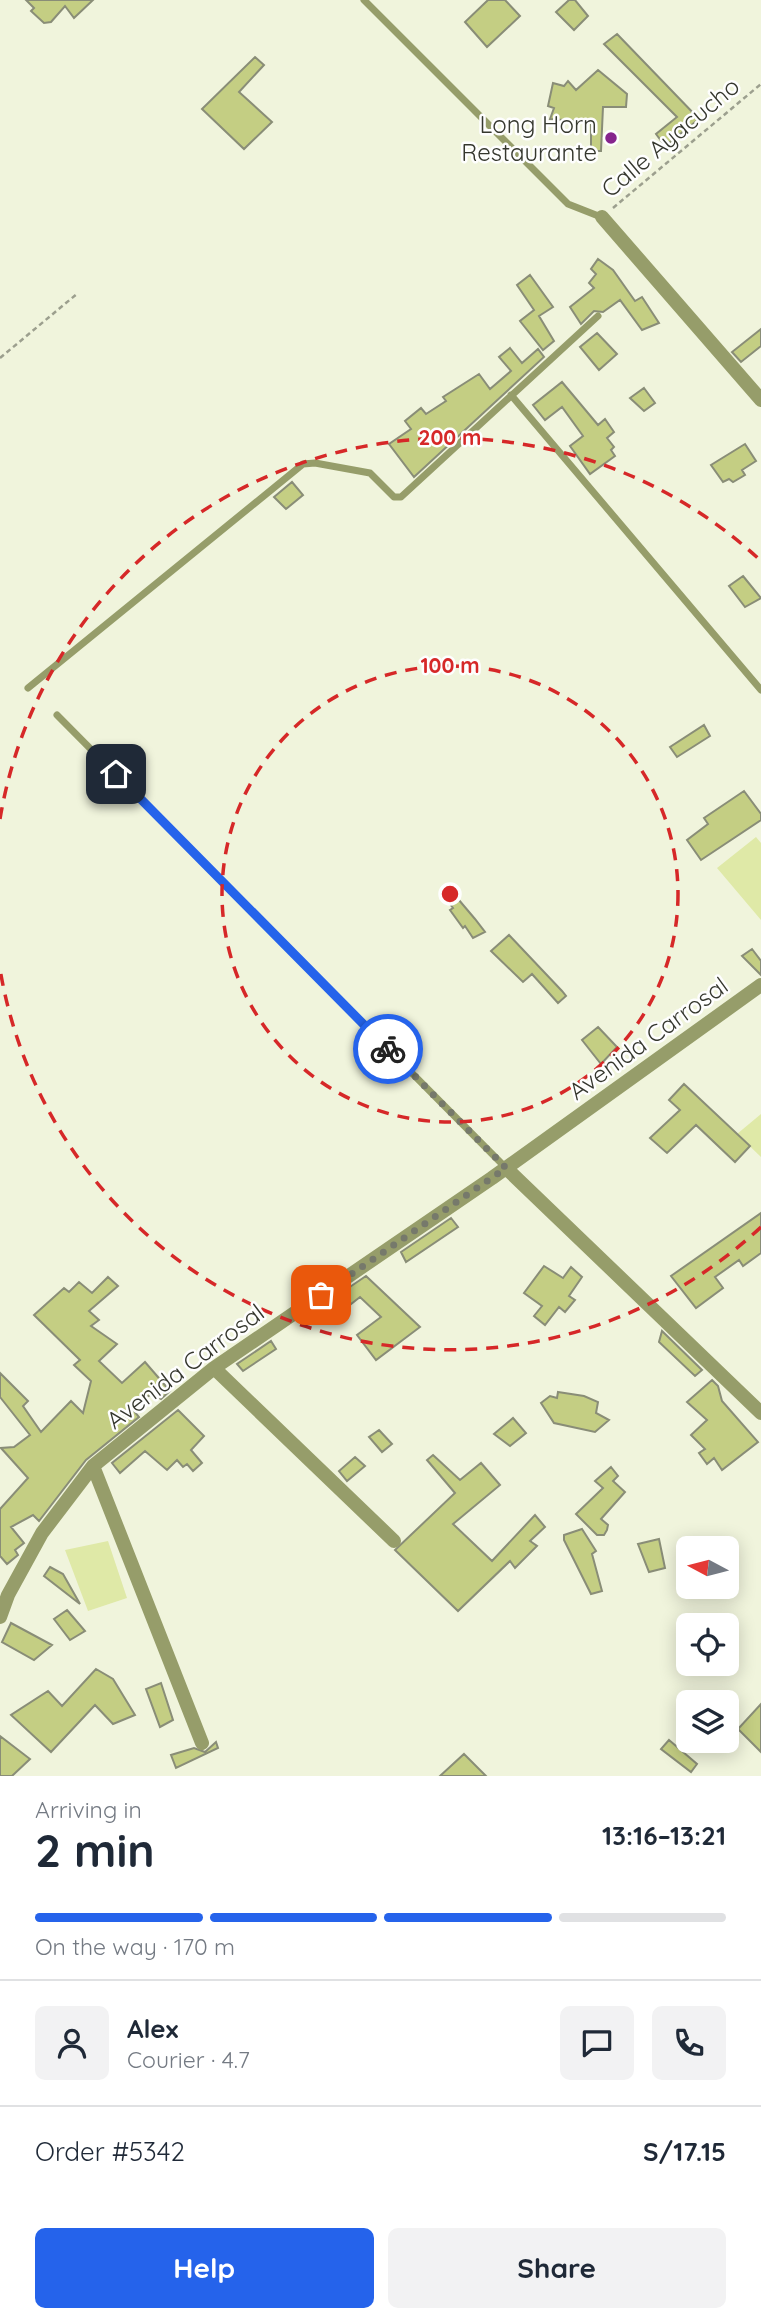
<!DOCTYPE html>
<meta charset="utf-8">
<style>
:root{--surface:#fff;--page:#f2f2f3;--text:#1f2937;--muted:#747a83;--line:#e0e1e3;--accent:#2563eb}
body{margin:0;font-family:Quicksand,sans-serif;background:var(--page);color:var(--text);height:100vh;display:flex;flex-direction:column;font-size:26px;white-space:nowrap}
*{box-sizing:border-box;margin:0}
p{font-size:23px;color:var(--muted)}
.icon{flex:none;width:38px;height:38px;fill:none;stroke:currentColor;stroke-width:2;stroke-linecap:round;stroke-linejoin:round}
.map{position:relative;height:1776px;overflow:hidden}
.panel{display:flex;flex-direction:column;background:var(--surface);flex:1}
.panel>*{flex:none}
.needle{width:46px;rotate:277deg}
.controls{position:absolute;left:676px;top:1536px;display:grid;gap:14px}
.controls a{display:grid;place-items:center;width:63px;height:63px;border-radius:10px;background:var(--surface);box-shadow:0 4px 18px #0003;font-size:35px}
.pin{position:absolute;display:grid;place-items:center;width:60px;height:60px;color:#fff;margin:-30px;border-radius:14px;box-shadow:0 4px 10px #0006}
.courier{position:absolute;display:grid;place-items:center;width:70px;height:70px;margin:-35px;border:5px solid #2563eb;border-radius:50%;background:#fff;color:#222;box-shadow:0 2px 9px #0007}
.head em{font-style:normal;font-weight:700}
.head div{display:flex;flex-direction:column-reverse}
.head{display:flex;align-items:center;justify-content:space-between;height:119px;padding:0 35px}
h1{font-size:46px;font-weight:700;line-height:52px}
.bar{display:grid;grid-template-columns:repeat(4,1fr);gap:10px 7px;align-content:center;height:84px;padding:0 35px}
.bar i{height:9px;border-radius:5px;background:var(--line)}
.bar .on{background:var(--accent)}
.bar p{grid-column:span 4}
.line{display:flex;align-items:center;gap:18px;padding:0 35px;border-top:2px solid var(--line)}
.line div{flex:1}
.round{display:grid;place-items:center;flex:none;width:74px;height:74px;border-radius:10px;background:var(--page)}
.primary-button{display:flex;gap:14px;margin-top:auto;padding:14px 35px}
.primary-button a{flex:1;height:80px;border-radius:10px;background:var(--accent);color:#fff;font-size:28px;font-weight:700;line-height:80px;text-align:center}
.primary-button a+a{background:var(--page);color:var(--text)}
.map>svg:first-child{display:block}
</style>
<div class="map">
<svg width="761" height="1776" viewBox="0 0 761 1776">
<rect width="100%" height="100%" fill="#f0f4dc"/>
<!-- green -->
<path fill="#dfe9a7" d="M756 837 761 843V920L717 868Z
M761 1114V1157L737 1134Z
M108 1541 127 1598 88 1611 65 1550Z"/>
<!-- building -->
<path fill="#c4ce83" stroke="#898d77" stroke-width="2" d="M26 0H93L74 18 65 6 51 22 44 23 31 11 34 8Z
M488 0H505L520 16 487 47 465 22Z
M569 0H575L588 16 574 30 556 12Z
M617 34 699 119 665 146 656 134 677 117 604 44Z
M255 57 264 65 239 92 272 122 244 149 202 109Z
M598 70 627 94 626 107H603L601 151H591V122L550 119 554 108 548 106 553 83 564 86 568 81 576 90Z
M598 259 613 270 635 301 642 297 659 323 642 330 620 300 603 312 594 311 581 324 570 307 594 288 589 283 596 274 591 269Z
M530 275 553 307 539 316 554 341 543 350 520 321 534 310 517 285Z
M761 329V346L741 362 732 352Z
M597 333 617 354 599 370 580 347Z
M510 348 522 363 538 349 544 357 414 477 389 444 411 429 405 421 421 408 426 414 446 401 443 397 479 374 490 389 511 371 499 357Z
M562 382 598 425 605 419 614 432 607 438 614 447 611 450 615 456 590 474 570 446 583 436 562 407 545 420 533 405Z
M644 388 655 403 644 411 630 398Z
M745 444 756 461 742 470 745 475 733 482 729 479 723 482 711 465Z
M292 482 303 495 286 509 274 497Z
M743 576 761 598 745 607 729 586Z
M704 725 710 736 677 757 670 747Z
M744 791 761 814V820L701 860 687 840 708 824 704 818Z
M453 893 475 919 485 932 473 938 465 926 463 928 450 910 453 908 446 899Z
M509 935 562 991 566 996 558 1003 532 974 523 982 491 951Z
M752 949 761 961V975L742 956Z
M598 1027 617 1047 601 1064 582 1040Z
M684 1084 750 1146 735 1162 696 1125 667 1153 650 1138 680 1110 669 1100Z
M761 1213V1253L743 1266 739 1260 715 1277 723 1288 696 1308 671 1276Z
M451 1218 458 1227 406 1262 401 1252Z
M544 1266 563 1278 571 1267 582 1277 569 1296 575 1300 565 1312 559 1307 545 1325 534 1316 542 1306 524 1293Z
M366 1276 420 1327 376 1360 357 1335 381 1317 360 1297 351 1304 340 1300 341 1293Z
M108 1277 118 1286 89 1311 99 1320 91 1326 117 1344 99 1361 122 1383 145 1362 170 1391 161 1399 152 1394 130 1406 139 1417 86 1460 39 1521 33 1515 11 1527 24 1543 15 1550 18 1555 7 1564 0 1556V1509L28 1478 1 1448 14 1447 30 1435 0 1397V1373L28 1401 23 1406 41 1432 71 1401 83 1413 91 1381 74 1365 80 1360 34 1315 64 1288 69 1292 79 1282 92 1293Z
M662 1331 702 1370 695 1376 659 1342Z
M271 1341 276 1349 243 1371 237 1364Z
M712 1380 718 1386 722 1401 758 1442 722 1470 714 1458 707 1464 699 1453 705 1449 691 1435 707 1420 687 1402Z
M558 1392 584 1396 598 1402 596 1413 609 1420 595 1432 554 1423 541 1403 550 1396 557 1398Z
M178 1410 204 1436 191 1450 202 1463 193 1471 187 1464 183 1467 177 1460 167 1470 145 1451 120 1473 112 1463Z
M513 1418 526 1433 510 1446 494 1434Z
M379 1430 392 1444 382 1452 369 1437Z
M433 1455 460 1480 481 1463 500 1485 453 1524 492 1561 535 1515 545 1527 530 1541 537 1546 515 1568 510 1561 458 1611 395 1550 455 1493 427 1460Z
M355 1457 365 1466 347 1481 339 1471Z
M611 1467 618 1476 613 1481 625 1492 601 1519 608 1525 607 1530 604 1535H597L576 1514 603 1488 595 1481Z
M582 1529 596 1551 592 1554 602 1591 591 1594 564 1540V1535Z
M659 1539 665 1568 649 1572 638 1544Z
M50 1567 63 1574 80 1604 44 1576Z
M67 1610 85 1631 70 1640 54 1619Z
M11 1623 52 1645 34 1660 2 1642Z
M96 1669 113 1679 135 1715 113 1724 95 1705 51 1752 11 1715 48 1691 62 1706Z
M161 1683 173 1720 160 1727 146 1689Z
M761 1704V1752L738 1729Z
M0 1736 30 1759 12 1776H0Z
M669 1740 697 1764 691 1772 661 1749Z
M216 1742 218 1748 176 1768 171 1755 194 1748 205 1752Z
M464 1754 486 1776H440Z"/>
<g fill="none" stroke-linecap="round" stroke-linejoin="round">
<!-- path -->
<path stroke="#9c9f8e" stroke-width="2.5" stroke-dasharray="5 3.5" stroke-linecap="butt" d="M613 208 761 84
M0 358 78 293"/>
<!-- service -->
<path stroke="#969d6a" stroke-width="7" d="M364 0 568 204 601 217
M511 395 761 690
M28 688 303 464 315 463 370 473 394 497H401L598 316
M57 715 506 1168"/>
<!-- minor -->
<path stroke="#969d6a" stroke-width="14" d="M602 217 761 400
M506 1168 761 1413
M214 1368 394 1541
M93 1466 202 1743
M0 1617 8 1595 42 1533 93 1466 214 1368 492 1178 761 985"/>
</g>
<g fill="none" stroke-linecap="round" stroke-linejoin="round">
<!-- done -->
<path stroke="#76796b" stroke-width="7" stroke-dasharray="0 12.6" d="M321 1295 506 1168 388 1049"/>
<!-- route -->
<path stroke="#2563eb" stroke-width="9" d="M116 774 388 1049"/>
</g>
<!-- distance rings -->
<g fill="none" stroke="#d62828" stroke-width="3.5" stroke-dasharray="12 9">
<circle cx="450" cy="894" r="228"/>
<path d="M761 1227A456 456 0 0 1 0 969M0 819A456 456 0 0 1 761 561"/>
</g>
<!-- markers -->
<circle fill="#86248d" stroke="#fefefe" stroke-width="2.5" cx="611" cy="138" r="7"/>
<g text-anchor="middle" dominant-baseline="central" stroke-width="5" stroke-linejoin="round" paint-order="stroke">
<!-- poi labels -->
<g font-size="24" fill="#35372e" stroke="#fefefe" text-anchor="end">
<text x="597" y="124">Long Horn<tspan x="597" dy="28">Restaurante</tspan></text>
</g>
<!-- street labels -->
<g font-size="24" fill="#35372e" stroke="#fefefe">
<text transform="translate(670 137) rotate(-40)">Calle Ayacucho</text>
<text transform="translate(648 1038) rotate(-36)">Avenida Carrosal</text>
<text transform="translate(185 1366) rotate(-37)">Avenida Carrosal</text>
</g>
</g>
<circle cx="450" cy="894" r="10" fill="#d62828" stroke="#fefefe" stroke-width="3.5"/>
<g font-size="21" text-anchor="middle" font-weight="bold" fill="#d62828" stroke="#fefefe" stroke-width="5" stroke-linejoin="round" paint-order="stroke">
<text x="450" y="445">200 m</text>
<text x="450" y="673">100 m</text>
</g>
</svg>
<div class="controls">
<a><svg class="needle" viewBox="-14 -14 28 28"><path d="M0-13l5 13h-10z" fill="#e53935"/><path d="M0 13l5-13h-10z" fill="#747a83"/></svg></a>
<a><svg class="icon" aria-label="locate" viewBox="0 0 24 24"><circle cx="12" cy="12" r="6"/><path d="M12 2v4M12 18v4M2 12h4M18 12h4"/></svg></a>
<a><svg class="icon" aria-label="layers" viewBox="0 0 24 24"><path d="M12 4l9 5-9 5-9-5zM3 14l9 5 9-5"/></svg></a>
</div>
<div class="pin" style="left:321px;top:1295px;background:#ea580c"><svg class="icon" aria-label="bag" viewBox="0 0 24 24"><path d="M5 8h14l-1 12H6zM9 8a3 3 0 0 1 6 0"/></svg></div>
<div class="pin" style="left:116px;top:774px;background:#1f2937"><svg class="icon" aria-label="home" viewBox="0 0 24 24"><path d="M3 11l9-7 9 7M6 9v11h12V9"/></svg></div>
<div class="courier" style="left:388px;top:1049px"><svg class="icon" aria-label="bike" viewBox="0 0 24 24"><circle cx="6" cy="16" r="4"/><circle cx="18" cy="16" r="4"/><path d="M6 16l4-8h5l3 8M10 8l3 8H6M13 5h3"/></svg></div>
</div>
<section class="panel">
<div class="head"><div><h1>2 min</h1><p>Arriving in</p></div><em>13:16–13:21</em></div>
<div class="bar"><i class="on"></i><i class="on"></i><i class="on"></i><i></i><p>On the way · 170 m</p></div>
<div class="line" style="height:126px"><a class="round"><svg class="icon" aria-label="person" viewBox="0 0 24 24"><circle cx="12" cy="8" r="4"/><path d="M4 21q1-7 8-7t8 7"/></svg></a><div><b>Alex</b><p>Courier · 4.7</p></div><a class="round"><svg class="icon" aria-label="chat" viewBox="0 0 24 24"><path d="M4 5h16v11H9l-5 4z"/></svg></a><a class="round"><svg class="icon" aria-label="phone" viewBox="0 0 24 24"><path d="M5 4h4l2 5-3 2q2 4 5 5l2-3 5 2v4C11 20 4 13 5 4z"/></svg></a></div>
<div class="line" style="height:91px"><div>Order #5342</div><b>S/17.15</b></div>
<div class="primary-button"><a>Help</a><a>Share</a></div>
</section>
